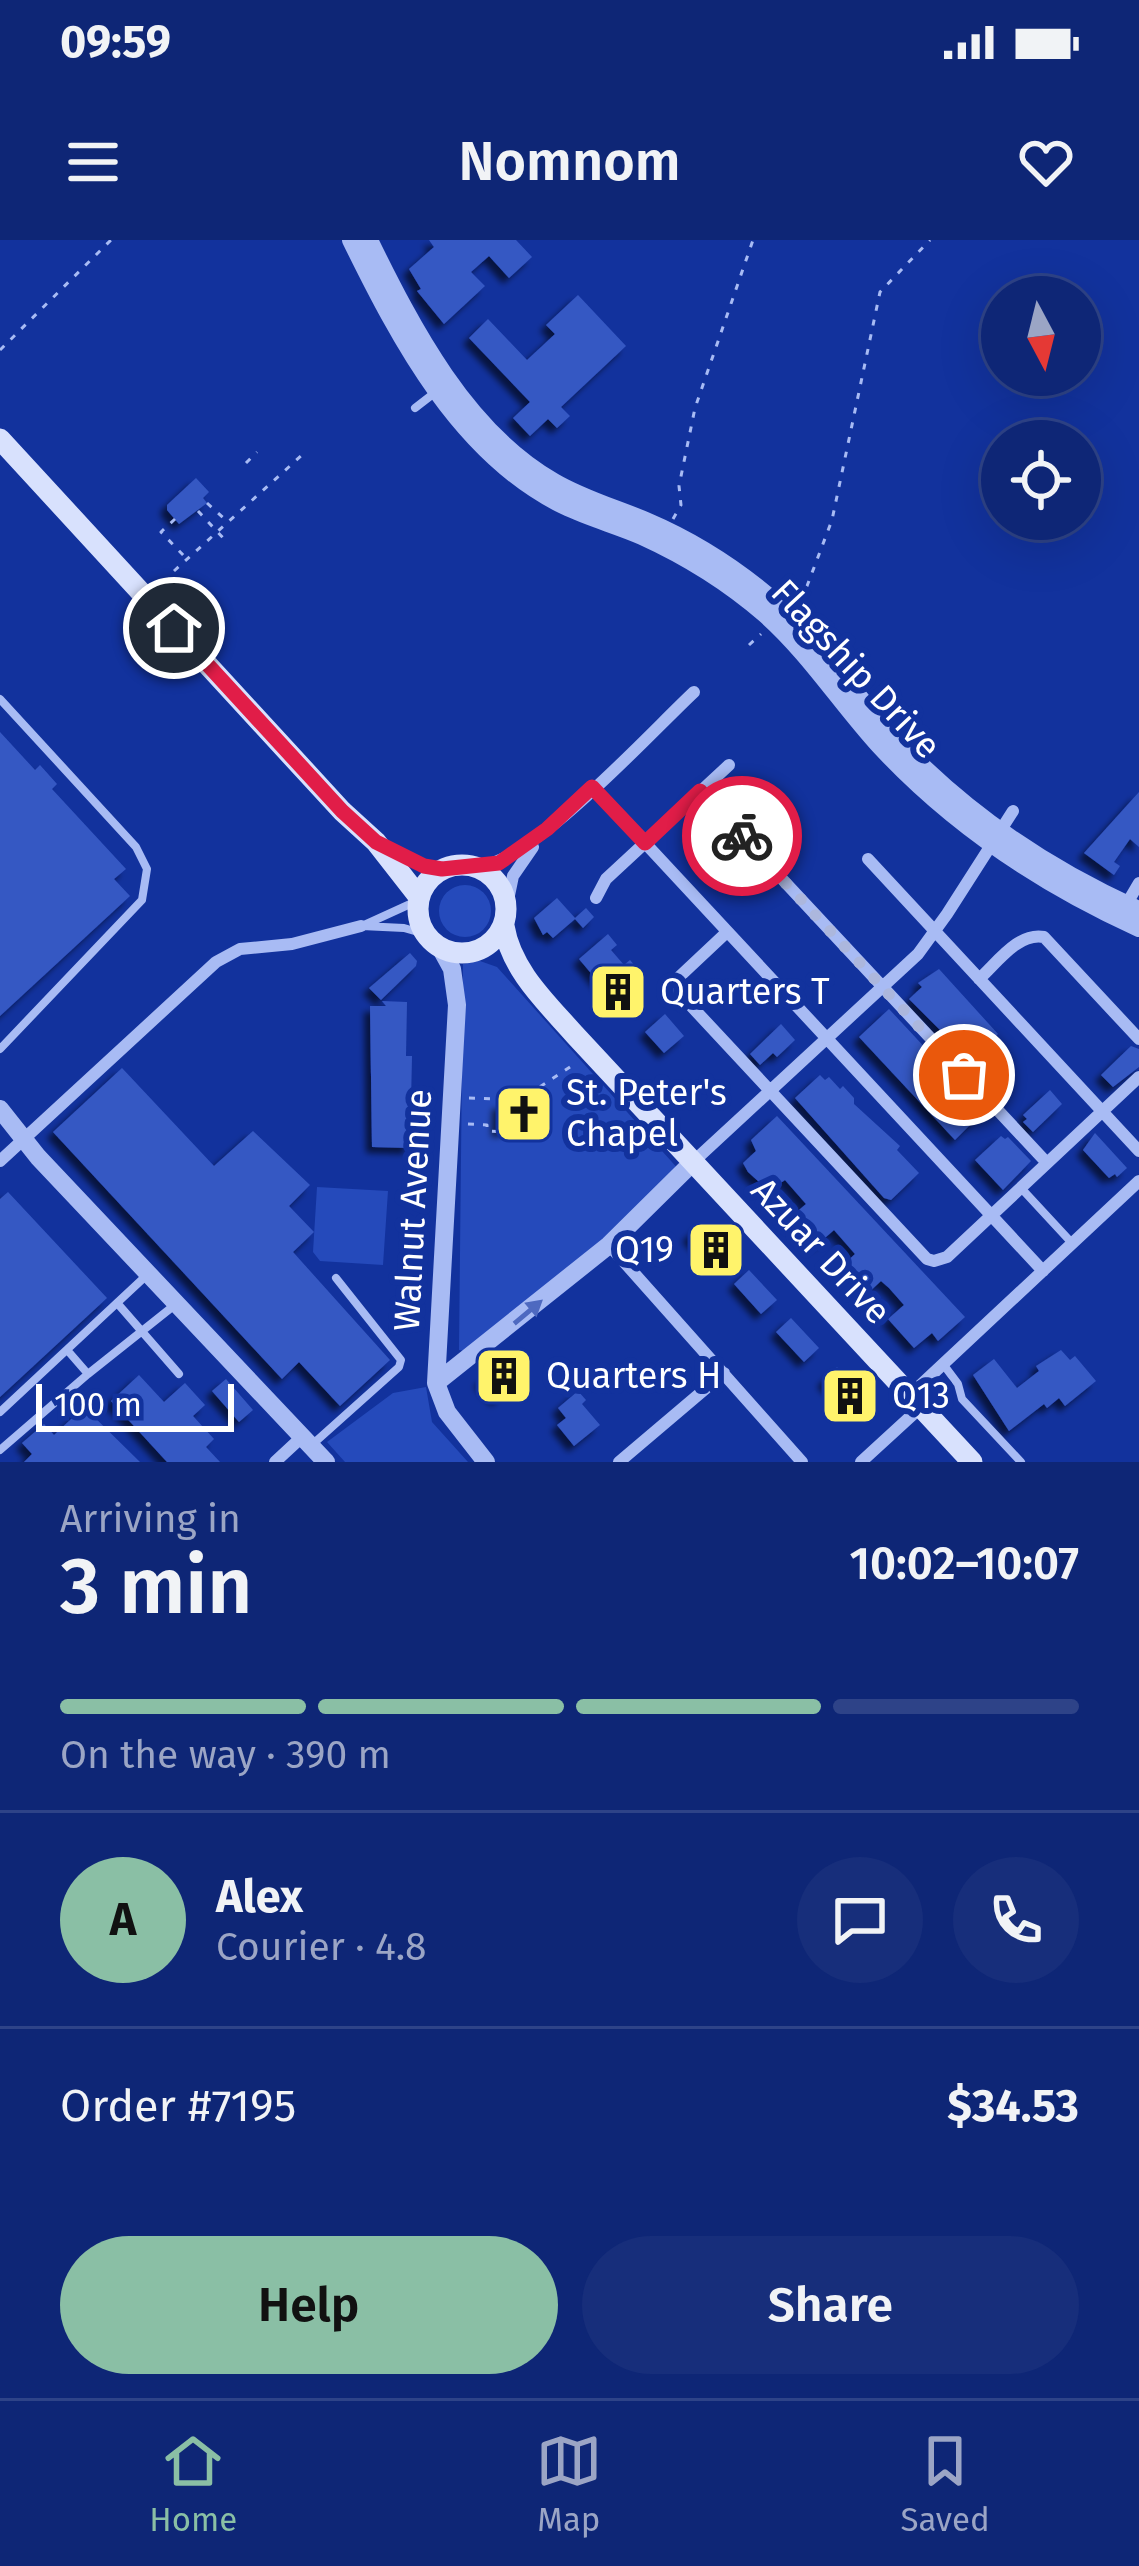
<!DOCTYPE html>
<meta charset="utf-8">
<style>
:root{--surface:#0e2676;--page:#172e7b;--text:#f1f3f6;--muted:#9ba5c5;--line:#2e4388;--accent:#8abfa5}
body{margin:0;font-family:"Fira Sans",sans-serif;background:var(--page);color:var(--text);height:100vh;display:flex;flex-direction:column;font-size:45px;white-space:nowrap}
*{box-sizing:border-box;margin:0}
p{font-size:39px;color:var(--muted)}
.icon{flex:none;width:66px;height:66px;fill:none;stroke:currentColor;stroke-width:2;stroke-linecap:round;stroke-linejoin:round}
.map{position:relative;height:1222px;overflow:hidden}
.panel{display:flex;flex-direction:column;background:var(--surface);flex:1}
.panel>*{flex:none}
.needle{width:78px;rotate:173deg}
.buttons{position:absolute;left:981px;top:36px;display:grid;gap:24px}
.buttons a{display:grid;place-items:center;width:120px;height:120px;border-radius:50%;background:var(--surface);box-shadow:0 12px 48px #0002,0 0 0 3px var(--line);font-size:60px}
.scale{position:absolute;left:36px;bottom:30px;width:198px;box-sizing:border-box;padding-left:12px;border:6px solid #fff;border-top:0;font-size:33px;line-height:42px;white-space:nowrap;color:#fff;-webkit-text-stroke:9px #12329d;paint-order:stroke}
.pin{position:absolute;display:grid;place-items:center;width:102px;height:102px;color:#fff;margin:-51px;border:6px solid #fff;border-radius:50%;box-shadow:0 3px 12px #0007}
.courier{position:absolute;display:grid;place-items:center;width:120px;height:120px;margin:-60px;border:9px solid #e11d48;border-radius:50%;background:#fff;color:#222;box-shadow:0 3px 15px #0007}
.overview em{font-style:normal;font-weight:600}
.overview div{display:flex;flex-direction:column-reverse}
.overview{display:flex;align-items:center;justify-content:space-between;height:204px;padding:0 60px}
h1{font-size:78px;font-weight:600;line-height:90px}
.bar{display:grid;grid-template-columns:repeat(4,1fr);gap:18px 12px;align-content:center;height:144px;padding:0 60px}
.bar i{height:15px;border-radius:9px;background:var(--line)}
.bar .active{background:var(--accent)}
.bar p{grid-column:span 4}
.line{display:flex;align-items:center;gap:30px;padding:0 60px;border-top:3px solid var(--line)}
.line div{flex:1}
.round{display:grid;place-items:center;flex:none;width:126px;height:126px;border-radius:63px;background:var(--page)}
.primary-button{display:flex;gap:24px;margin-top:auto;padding:24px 60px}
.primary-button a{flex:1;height:138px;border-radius:72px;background:var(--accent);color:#111;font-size:48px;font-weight:600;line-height:138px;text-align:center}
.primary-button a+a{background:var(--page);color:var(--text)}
.status{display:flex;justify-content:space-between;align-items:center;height:84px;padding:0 60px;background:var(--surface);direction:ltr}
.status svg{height:33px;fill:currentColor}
header{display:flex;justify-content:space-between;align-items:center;height:156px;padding:0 60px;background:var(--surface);font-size:54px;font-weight:600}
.dock{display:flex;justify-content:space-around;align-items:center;height:168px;border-top:3px solid var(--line);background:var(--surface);font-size:33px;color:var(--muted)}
.dock a{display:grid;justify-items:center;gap:6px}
.dock .active{color:var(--accent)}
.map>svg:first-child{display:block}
</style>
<div class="status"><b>09:59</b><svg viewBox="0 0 49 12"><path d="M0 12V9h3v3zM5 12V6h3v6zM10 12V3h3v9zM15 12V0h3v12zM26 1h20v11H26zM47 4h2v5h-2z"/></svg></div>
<header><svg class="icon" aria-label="menu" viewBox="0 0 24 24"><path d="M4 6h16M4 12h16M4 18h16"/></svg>Nomnom<svg class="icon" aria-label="heart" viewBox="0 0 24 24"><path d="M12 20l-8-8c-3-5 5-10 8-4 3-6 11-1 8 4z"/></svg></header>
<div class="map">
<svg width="1139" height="1222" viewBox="0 0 1139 1222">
<defs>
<filter id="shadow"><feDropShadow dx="-6" dy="6" stdDeviation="3" flood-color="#0009"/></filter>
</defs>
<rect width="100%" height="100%" fill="#12329d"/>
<!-- green -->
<path fill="#254abb" d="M439 671a26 26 0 1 1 52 0a26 26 0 1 1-52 0Z
M480 721 497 727 680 931 631 980 470 1112 459 1110 463 724Z
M317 947 388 951 383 1025 320 1021 313 1012Z
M426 1147 432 1182 468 1222H345L327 1202 393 1153Z"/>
<!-- building -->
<path fill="#3658c3" filter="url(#shadow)" d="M429 0H516L532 17 509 38 489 16 471 32 485 46 444 84 417 51 421 49 409 29 434 7Z
M578 55 626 106 561 167 570 176 557 188 548 179 530 196 513 178 530 162 469 98 488 79 527 120 555 94 546 85Z
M196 238 209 252 203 258 207 263 179 284 167 270V265Z
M0 492 35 530 40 525 57 544 52 549 126 629 114 639 130 656 0 776Z
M1139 552V607L1130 599 1114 622 1120 626 1114 635 1084 613Z
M557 658 575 678 586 668 594 677 583 688 575 679 553 698 547 692 543 695 534 678Z
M608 694 617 705 611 710 624 725 630 720 646 739 616 763 579 719Z
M410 713 417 721 416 726 381 760 369 748Z
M939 729 998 794 968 823 958 812 960 810 909 759 922 747 918 743Z
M382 761 407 762 406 816H412L410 908 372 907 370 766H386Z
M889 769 984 871 955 900 859 797Z
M665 774 684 796 664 813 645 792Z
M781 784 795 800 777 817 773 813 760 825 750 814Z
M1131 806 1139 809V827L1113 847 1101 835Z
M122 828 214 926 253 891 310 945 289 966 314 992 293 1012 390 1120 340 1166 299 1122 282 1139 53 892Z
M820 835 825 840 829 837 840 849 843 846 854 858V864L900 906 897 910 919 933 891 960 884 958 795 858Z
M1050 850 1062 864 1033 892 1023 882 1027 879 1023 875Z
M529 859H543V890H528V884L507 883V891H497L498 863H528Z
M777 876 965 1077 938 1101 932 1093 914 1108 888 1079 904 1065 889 1048 881 1041 866 1055 840 1028 855 1014 834 990 818 1004 792 976 806 964 785 940 769 951 748 932 743 923 756 911 751 900Z
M1095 893 1127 928 1117 937 1115 934 1109 938 1083 910Z
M1001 896 1005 899 1008 897 1031 921 1003 950 975 920Z
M8 952 107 1058 0 1157V959Z
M703 982 730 1011 715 1025 688 996Z
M749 1030 777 1060 761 1074 734 1044Z
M791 1078 819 1108 804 1122 776 1092Z
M1061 1110 1070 1120 1075 1116 1096 1141 1065 1166 1059 1158 1047 1168 1044 1164 1009 1191 973 1135 994 1119 1017 1148 1039 1131 1036 1126Z
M512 1112 529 1131 497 1160 480 1141Z
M837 1127 865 1157 850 1170 823 1141Z
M139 1135 164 1162 185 1143 205 1165 193 1176 214 1199 206 1207 220 1222H167L111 1161Z
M226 1139 253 1170 239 1182 212 1151Z
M578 1151 586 1160 582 1164 600 1185 574 1206 557 1185 566 1178 558 1168Z
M84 1167 140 1222H24L32 1214 22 1203 44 1184 54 1195Z"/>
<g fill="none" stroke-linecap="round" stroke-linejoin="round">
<!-- path -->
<path stroke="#a8bbf4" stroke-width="3" stroke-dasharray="6 9" stroke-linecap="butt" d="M0 110 111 0
M246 223 257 212
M207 263 228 282
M198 271 225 300
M175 279 161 292 186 318
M673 279 681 265 679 246 695 168 753 0
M174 331 302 215
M799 359 804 354 832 280 880 52 930 0
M749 405 761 394
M469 858 520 860 576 823
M468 884 487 885V891L508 892"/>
<!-- service -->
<path stroke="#a8bbf4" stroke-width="8" d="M415 168 437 151
M175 387 192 373
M0 459 136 607 147 629 142 660 0 809
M362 686 404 688 425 694
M362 686 419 660
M1021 948 1071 1002
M118 1064 179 1134
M943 1124 958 1144 962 1159 1021 1222
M88 1134 176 1064
M0 1172 148 1034
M314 1203 399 1127 401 1120 336 1038
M0 1210 88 1134 68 1111"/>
<!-- minor -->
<path stroke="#a8bbf4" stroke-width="12" d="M593 547 1043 1031
M700 551 1047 923
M868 619 1139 911
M477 627C533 622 649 494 694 452
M596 658 606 639 729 525
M507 665 513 636 533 607
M1126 665 1139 643
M727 692 678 738 680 754 927 1019 934 1021 947 1017 1139 837
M979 739C997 723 1018 692 1044 697L1139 799
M0 921 216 722 240 709 292 704 361 686
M693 922 918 714 947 674 1013 571
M609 1005 802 1222
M910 1155 1139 941
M275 1222 303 1196
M619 1222 724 1133
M861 1222 921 1167"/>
<!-- tertiary -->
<path stroke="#a8bbf4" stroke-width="18" d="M351 0C400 100 461 216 565 266 590 278 617 285 642 296 686 316 728 342 765 374 809 413 840 462 879 505 953 585 1040 643 1139 688
M369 0C412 88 466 192 554 242 583 259 615 268 646 281 693 301 737 329 776 363 815 397 844 440 877 479 950 563 1038 625 1139 670
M441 709 452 729 457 765 436 1143 447 1172 486 1222
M0 869 38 917 326 1222
M436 1143 609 1005 693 922"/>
<!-- secondary -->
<path stroke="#d8e1fd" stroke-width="21" d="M0 199 342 571 376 602 419 657
M418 669a44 44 0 1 1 88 0a44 44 0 1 1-88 0Z
M504 686C511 730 546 762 575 795L972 1222"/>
</g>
<!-- one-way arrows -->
<defs><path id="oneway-solid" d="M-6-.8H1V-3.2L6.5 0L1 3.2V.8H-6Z" transform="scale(3)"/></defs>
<use fill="#4e69c0" href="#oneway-solid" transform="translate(528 1072) rotate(-40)"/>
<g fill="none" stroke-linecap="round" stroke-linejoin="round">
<!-- done -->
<path stroke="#acb7dd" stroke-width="12" stroke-dasharray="0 21.6" d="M742 596 964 835"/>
<!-- route -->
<path stroke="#e11d48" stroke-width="15" d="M174 388 342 571 376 602 424 626 442 629 499 623 547 589 592 547 645 603 700 551 742 596"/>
</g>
<!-- icons -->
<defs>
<g id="building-square" transform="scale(3)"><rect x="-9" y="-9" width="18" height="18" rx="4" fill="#fff36b" stroke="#12329d"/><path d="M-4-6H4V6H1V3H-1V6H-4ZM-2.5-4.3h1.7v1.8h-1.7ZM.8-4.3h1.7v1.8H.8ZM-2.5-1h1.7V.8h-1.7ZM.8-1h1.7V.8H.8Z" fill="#111"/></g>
<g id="church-square" transform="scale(3)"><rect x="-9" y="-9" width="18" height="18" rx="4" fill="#fff36b" stroke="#12329d"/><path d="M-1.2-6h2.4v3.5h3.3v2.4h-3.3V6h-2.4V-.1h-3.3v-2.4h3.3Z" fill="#111"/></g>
</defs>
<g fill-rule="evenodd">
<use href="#building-square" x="618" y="752"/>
<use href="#church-square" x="524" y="874"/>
<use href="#building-square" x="716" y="1010"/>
<use href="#building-square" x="504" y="1136"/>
<use href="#building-square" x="850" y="1156"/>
</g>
<g text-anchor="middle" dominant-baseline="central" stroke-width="12" stroke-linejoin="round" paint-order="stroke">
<!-- street labels -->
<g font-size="36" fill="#fff" stroke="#12329d">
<text transform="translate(856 429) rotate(47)">Flagship Drive</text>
<text transform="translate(413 970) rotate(-87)">Walnut Avenue</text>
<text transform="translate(821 1011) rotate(47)">Azuar Drive</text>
</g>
<!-- poi labels -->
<g font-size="36" fill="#fff" stroke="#12329d" text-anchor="start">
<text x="660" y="752">Quarters T</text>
<text x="566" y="853">St. Peter's<tspan x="566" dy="41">Chapel</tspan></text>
<text x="674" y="1010" text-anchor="end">Q19</text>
<text x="546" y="1136">Quarters H</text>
<text x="892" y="1156">Q13</text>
</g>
</g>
</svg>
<div class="buttons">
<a><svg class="needle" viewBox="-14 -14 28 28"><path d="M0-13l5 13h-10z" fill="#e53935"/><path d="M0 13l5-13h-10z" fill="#9ba5c5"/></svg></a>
<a><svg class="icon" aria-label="locate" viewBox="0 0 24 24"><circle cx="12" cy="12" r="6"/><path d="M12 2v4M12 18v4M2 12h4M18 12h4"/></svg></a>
</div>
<div class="scale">100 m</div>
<div class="pin" style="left:964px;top:835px;background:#ea580c"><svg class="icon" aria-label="bag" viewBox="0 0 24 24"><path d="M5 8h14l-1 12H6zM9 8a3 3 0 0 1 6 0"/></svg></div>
<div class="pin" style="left:174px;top:388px;background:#1f2937"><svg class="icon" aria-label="home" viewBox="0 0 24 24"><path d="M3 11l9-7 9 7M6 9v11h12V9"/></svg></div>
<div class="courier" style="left:742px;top:596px"><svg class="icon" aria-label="bike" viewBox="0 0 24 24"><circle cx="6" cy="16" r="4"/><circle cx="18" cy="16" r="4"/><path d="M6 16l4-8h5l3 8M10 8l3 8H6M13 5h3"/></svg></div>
</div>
<section class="panel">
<div class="overview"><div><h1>3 min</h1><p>Arriving in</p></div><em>10:02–10:07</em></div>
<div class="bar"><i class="active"></i><i class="active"></i><i class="active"></i><i></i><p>On the way · 390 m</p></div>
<div class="line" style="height:216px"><b class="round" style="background:var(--accent);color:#111">A</b><div><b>Alex</b><p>Courier · 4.8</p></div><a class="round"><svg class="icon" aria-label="chat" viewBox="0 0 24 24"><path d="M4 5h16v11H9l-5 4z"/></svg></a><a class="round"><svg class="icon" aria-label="phone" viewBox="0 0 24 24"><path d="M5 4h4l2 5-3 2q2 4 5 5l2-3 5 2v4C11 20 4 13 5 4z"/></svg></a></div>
<div class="line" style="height:156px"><div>Order #7195</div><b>$34.53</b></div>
<div class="primary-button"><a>Help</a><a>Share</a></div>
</section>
<nav class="dock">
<a class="active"><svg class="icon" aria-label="home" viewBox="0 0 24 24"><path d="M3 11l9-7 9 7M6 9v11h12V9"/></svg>Home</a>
<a><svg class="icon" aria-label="map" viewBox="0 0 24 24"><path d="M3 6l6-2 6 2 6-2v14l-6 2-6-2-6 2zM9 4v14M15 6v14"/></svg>Map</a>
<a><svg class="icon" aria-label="saved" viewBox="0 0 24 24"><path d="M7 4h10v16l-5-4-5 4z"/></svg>Saved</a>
</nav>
